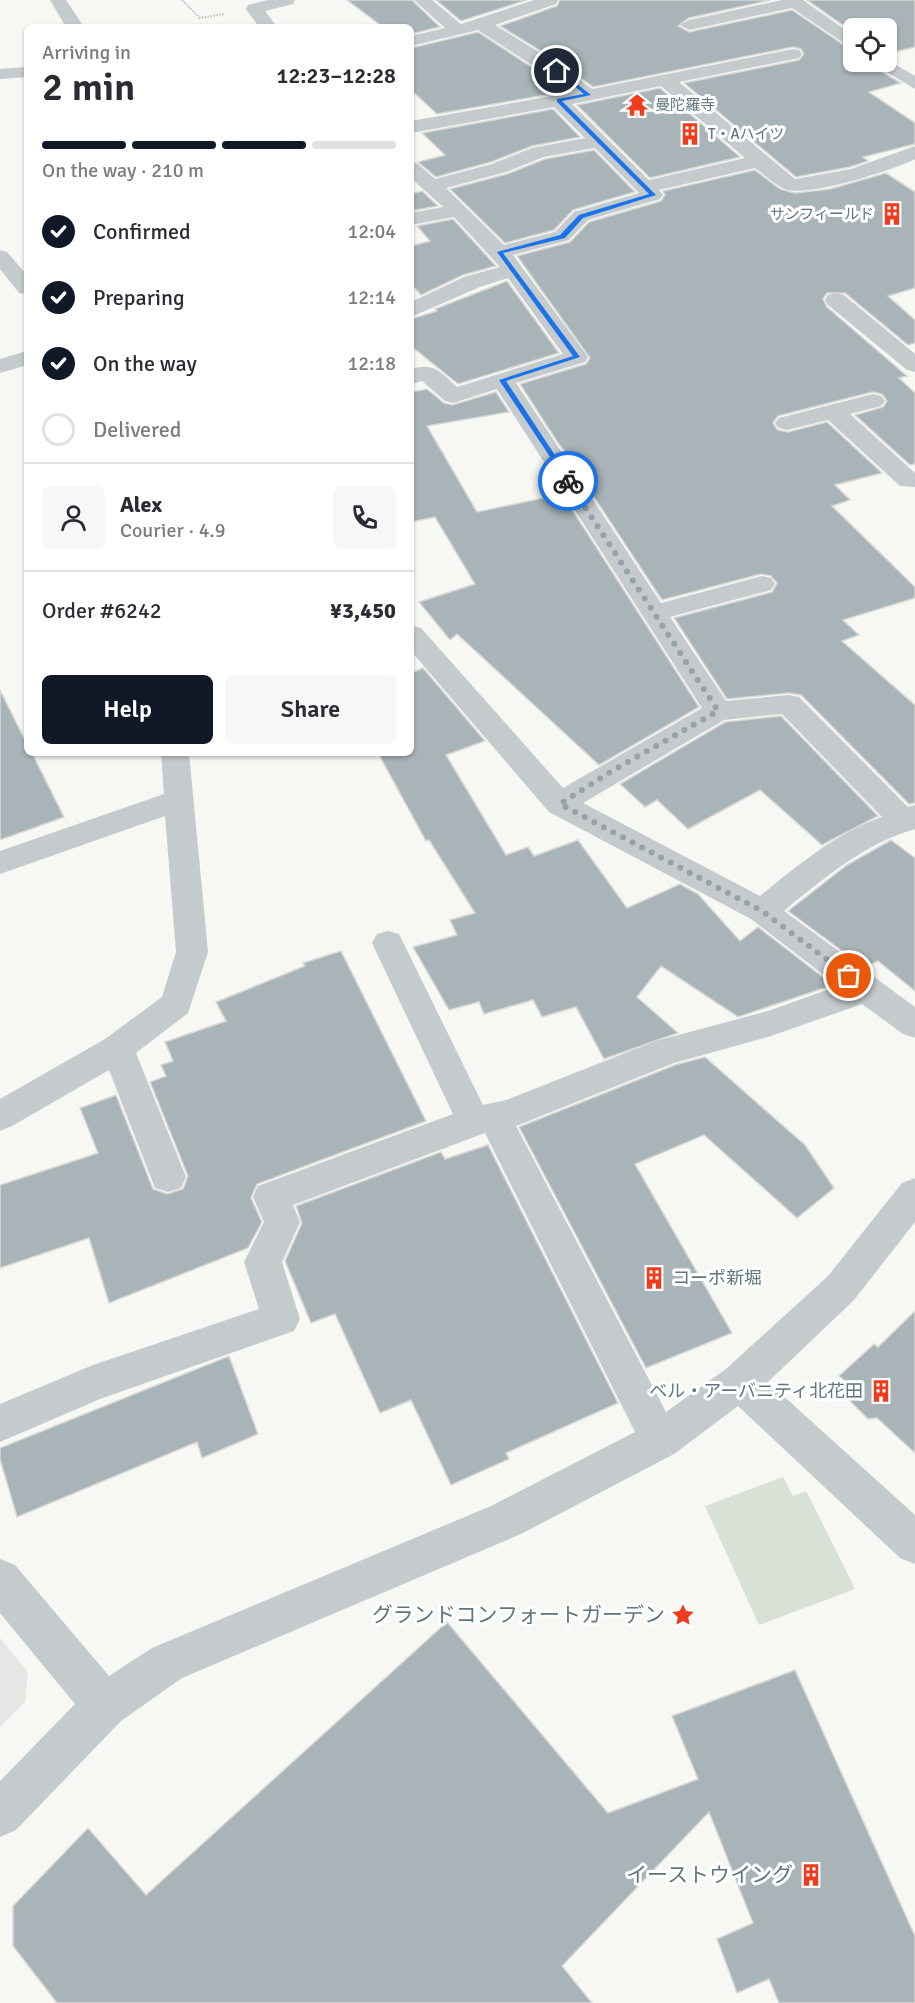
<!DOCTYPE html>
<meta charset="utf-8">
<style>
:root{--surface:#fff;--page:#f7f7f7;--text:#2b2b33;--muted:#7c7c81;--line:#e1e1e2;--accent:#111827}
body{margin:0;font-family:Signika,"Noto Sans JP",sans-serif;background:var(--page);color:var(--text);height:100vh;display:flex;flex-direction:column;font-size:22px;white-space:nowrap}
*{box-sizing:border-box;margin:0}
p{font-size:20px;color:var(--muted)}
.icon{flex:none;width:33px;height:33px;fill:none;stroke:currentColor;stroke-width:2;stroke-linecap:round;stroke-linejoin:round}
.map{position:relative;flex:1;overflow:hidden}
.details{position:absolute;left:24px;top:24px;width:390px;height:732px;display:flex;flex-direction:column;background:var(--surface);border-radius:9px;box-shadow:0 2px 4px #0004}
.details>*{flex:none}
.buttons{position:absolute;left:843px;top:18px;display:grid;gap:12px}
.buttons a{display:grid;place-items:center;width:54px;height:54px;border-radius:9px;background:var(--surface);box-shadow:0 2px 4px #0004;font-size:30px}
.pin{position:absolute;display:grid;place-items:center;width:51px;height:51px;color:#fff;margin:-26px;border:3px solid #fff;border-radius:50%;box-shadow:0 2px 6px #0007}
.courier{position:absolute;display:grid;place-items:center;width:60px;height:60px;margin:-30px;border:4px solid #1a73e8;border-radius:50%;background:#fff;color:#222;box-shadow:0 2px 8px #0007}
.headline em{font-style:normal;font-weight:600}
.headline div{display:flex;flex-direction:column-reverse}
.headline{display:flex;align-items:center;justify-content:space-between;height:102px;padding:0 18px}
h1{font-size:39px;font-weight:600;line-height:45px}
.bar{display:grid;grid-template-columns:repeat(4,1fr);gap:9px 6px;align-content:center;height:72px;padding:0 18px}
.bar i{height:8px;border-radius:4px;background:var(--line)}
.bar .on{background:var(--accent)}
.bar p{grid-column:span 4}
.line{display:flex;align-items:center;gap:15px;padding:0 18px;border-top:2px solid var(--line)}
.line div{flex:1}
.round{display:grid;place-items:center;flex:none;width:63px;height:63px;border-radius:9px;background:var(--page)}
ol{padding:0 18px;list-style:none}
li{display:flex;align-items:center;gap:18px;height:66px}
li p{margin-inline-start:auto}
li .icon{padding:6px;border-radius:50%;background:var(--accent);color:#fff;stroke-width:4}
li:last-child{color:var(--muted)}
li i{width:33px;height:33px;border:3px solid var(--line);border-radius:50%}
.action{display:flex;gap:12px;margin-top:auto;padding:12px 18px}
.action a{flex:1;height:69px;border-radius:9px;background:var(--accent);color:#fff;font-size:24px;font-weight:600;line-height:69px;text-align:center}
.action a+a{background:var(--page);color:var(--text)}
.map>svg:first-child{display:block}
</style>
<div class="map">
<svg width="915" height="2003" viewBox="0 0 915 2003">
<rect width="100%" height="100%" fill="#f7f7f4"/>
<!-- built -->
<path fill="#e5e7e5" d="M0 1638 28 1672 25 1702 0 1727Z"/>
<!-- green -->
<path fill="#d9e0d5" d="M783 1477 793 1496 806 1491 855 1589 759 1625 705 1506Z"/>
<!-- building -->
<path fill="#a8b4b8" stroke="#d9d9d6" stroke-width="1.5" d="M347 0H412L440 27 411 34V27H383Z
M436 0H527L461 21Z
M560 0H771L689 18 678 26 689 32 792 10 854 52V62H865L901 83 869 92 915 123V144L863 157 868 161 850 167 796 177 684 83 799 60 804 54 801 49 793 47 593 87 564 65 500 26 557 6Z
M807 0H915V47L886 54V28H854V33Z
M478 32 568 91 437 114 411 90V48Z
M660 88 740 157 650 178 577 105Z
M553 109 580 137 532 146 491 162 436 177 418 162 445 155 422 133Z
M594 150 635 192 573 210 554 230 505 243 450 189 507 174 545 159Z
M755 170 780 189 795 193 830 189 886 173 915 192V288L888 296 915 320V343L908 345 845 293H827L823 299 827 307 907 376 899 378 915 393V464L910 465 855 415 883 407 887 401 882 394 872 392 778 416 773 423 778 430 788 432 827 422 882 473 835 485 850 500 832 506 915 587V598L843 620 859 635 842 641 915 705V803L909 804 801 695 789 693 727 699 674 618 772 592 777 583 771 576 761 574 662 600 588 488 594 487 558 443 520 384 586 364 590 358 517 256 570 242 589 222 661 201 665 195 663 191Z
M422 191 438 206 411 211V194Z
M453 219 496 266 463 275 421 295 411 284V246L430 241 417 226Z
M507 281 559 353 458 384 411 346V319L437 311 435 309Z
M427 389 444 403 452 405 496 392 509 412 427 426 477 512 562 494 699 707 599 765 457 634 450 640 419 602 475 584 435 517 411 522V392Z
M423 668 485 741 446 755 506 855 528 847 534 856 578 840 627 908 680 884 698 894 740 941 758 927 833 985 738 1017 661 966 637 997 678 1033 604 1059 576 1007 542 1017 533 1000 484 1014 479 1002 449 1010 413 947 457 935 450 920 475 913 429 840 426 841 378 753H411V673Z
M0 690 27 744V753H32L64 817 0 840Z
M781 716 878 816 822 845 760 790 688 829 657 800 645 807 620 784 725 722Z
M891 840 915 858V991L878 961 864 967 788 911 847 865Z
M341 951 426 1121 257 1184 251 1198 262 1222 248 1248 109 1303 89 1238 0 1268V1185L98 1153 80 1108 116 1095 153 1189 167 1194 183 1189 188 1176 150 1082 166 1076 161 1065 173 1061 165 1042 226 1021 216 1002 305 966 303 963Z
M705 1057 805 1145 834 1188 797 1218 704 1135 635 1164 732 1333 646 1368 519 1127 675 1065Z
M488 1145 618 1403 506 1453 509 1459 451 1485 411 1400 380 1413 335 1314 311 1323 285 1261 302 1223 296 1206 441 1152 445 1159Z
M915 1311V1453L877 1418 868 1419 846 1397 850 1385 839 1376 874 1344 878 1347Z
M229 1356 258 1434 202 1458 197 1442 17 1517 0 1459V1448Z
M447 1622 608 1813 698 1779 672 1716 795 1670 915 1936V2003H779L769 1979 737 1993 717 1939 753 1923 709 1812 562 1966 592 2003H57L13 1946V1906L88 1828 146 1895Z"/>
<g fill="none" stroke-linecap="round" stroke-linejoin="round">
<!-- path -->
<path stroke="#bec2c3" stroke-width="2" stroke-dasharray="1.5 1.5" stroke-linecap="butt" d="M182 0 200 18 224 14"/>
<!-- minor -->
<path fill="#c5cacc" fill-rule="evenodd" d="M50 0H66L84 27H66Z
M268 0H295L293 4 265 11 277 27H259L246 9 248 5Z
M414 0H432L461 24 534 0H558L556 4 495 25 563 67 592 89 793 49 799 50 802 54 799 58 679 82 795 179 851 169 915 146V159C894 170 806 198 785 189 775 185 764 174 755 168L659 190 663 195 660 199 588 220 569 240 513 255 588 357 585 362 516 383 661 603 762 576 771 578 775 584 771 590 670 617 726 701 789 695 799 697 908 807 915 805V829C864 844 824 878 784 911L915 1007V1038L903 1034 862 1004 771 1036 674 1063 516 1126 666 1412 726 1369 828 1276 902 1183 915 1178V1222L854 1300 768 1382 915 1515V1564L900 1558 738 1406 674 1454 521 1534 182 1678 121 1721 16 1830 0 1837V1781L75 1704 0 1613V1559L15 1565 109 1676 152 1648 491 1506 635 1432 485 1133 293 1205 300 1222 282 1262 300 1319 294 1331 100 1399 0 1442V1404L93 1365 259 1309 244 1262 264 1222 253 1197 258 1186 453 1114 372 943 377 934 388 931 399 934 483 1105 506 1100 656 1041 768 1011 838 986 751 919 549 812 411 651V625L421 628 563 788 702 708 497 389 453 403 445 401 422 381 411 384V369C435 362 440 372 457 387L563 354 508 278 480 287 411 317V302L464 277 500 267 454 217 411 225V213L443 207 411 178V162L418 164 435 179 492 164 532 148 585 138 554 107 411 133V121L574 92 478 30 411 46V36L445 28ZM661 86 745 158 649 180 572 104ZM595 148 639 193 574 212 555 232 504 245 446 188 506 172 544 157ZM782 714 882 817C835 834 798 865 760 896L583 803 724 720Z
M782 0H803L854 36V50L792 8 689 30 680 25 689 20Z
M886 59 915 76V89L870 62H886Z
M27 67V77L0 79V69Z
M0 250 7 252 27 275V294L19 293 0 269Z
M836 293 844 295 915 354V372L907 370 828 305 825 300 828 295Z
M27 351V365L0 373V359Z
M873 394 881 396 885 401 881 406 850 414 915 473V487L900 486 828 420 787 430 779 428 775 423 779 418Z
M161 753H189L208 952 188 1013 136 1053 186 1177 181 1188 168 1192 155 1188 109 1070 12 1126 0 1131V1099L105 1039 162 997 176 952 165 816 0 874V851L164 794Z"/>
</g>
<!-- route -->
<path fill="#1a73e8" d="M555 70H559L591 95 562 101 656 195 583 218 565 238 503 253 580 357 506 381 572 481 568 484 499 380 573 356 497 252 560 235 579 215 649 194 557 102V99L584 94Z"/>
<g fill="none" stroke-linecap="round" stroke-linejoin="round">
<!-- done -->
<path stroke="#95a3a9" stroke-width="6" stroke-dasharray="0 10.8" d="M568 481 718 711 612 771 560 804 762 911 849 976"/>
</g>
<!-- icons -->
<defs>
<g id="temple-bare" transform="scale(1.8)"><path d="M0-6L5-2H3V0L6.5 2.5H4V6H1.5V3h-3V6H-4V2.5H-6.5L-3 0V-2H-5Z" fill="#ee3c1d" stroke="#fff" stroke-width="2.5" paint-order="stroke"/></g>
<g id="building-bare" transform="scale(1.8)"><path d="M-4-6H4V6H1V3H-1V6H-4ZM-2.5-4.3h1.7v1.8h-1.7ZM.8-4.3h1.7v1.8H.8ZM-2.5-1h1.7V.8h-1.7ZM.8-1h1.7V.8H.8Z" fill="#ee3c1d" stroke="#fff" stroke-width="2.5" paint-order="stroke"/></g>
<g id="sight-bare" transform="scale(1.8)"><path d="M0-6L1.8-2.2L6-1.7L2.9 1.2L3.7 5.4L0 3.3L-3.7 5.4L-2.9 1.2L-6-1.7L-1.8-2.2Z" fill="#ee3c1d" stroke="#fff" stroke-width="2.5" paint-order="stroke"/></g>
</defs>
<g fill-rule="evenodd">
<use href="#temple-bare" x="637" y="105"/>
<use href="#building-bare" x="690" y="134"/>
<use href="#building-bare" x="892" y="214"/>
<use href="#building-bare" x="654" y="1278"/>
<use href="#building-bare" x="881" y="1391"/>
<use href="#sight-bare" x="683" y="1615"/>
<use href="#building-bare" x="811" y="1875"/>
</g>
<g text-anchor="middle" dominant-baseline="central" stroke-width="6" stroke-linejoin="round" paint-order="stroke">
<!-- far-poi labels -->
<g font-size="15" fill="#607681" stroke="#fff" text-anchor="start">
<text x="655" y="105">曼陀羅寺</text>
<text x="708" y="134">T・Aハイツ</text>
<text x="874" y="214" text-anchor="end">サンフィールド</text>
</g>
<!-- poi labels -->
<g font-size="18" fill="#607681" stroke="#fff" text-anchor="start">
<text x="672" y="1278">コーポ新堀</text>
<text x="863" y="1391" text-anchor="end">ベル・アーバニティ北花田</text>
</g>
<!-- near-poi labels -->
<g font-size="21" fill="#607681" stroke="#fff" text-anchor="end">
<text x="665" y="1615">グランドコンフォートガーデン</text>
<text x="793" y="1875">イーストウイング</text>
</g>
</g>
</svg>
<div class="buttons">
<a><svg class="icon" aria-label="locate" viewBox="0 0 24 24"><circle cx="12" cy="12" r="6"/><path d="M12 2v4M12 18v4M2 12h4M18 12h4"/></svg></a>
</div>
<div class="pin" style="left:849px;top:976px;background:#ea580c"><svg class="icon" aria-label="bag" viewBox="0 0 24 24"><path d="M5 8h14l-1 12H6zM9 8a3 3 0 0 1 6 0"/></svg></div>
<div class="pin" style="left:557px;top:71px;background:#1f2937"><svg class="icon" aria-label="home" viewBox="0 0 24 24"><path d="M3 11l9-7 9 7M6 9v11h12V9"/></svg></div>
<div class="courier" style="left:568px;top:481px"><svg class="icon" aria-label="bike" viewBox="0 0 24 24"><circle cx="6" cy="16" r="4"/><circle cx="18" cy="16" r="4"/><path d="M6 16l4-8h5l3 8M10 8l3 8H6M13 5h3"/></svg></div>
<section class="details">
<div class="headline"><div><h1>2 min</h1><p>Arriving in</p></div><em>12:23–12:28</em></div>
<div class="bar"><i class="on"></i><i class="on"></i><i class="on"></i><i></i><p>On the way · 210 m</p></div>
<ol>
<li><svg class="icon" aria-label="check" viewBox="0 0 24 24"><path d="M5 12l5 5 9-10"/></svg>Confirmed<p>12:04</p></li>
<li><svg class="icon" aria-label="check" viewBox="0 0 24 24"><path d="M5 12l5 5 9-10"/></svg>Preparing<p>12:14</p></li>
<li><svg class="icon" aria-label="check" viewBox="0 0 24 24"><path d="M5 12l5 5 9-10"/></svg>On the way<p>12:18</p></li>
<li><i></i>Delivered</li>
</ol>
<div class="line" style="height:108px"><a class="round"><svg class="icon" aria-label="person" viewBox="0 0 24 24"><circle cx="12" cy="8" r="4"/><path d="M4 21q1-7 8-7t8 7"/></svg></a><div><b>Alex</b><p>Courier · 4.9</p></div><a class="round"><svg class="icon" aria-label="phone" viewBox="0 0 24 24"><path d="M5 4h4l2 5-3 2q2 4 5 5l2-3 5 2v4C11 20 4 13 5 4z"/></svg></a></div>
<div class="line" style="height:78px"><div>Order #6242</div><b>¥3,450</b></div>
<div class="action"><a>Help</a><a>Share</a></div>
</section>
</div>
